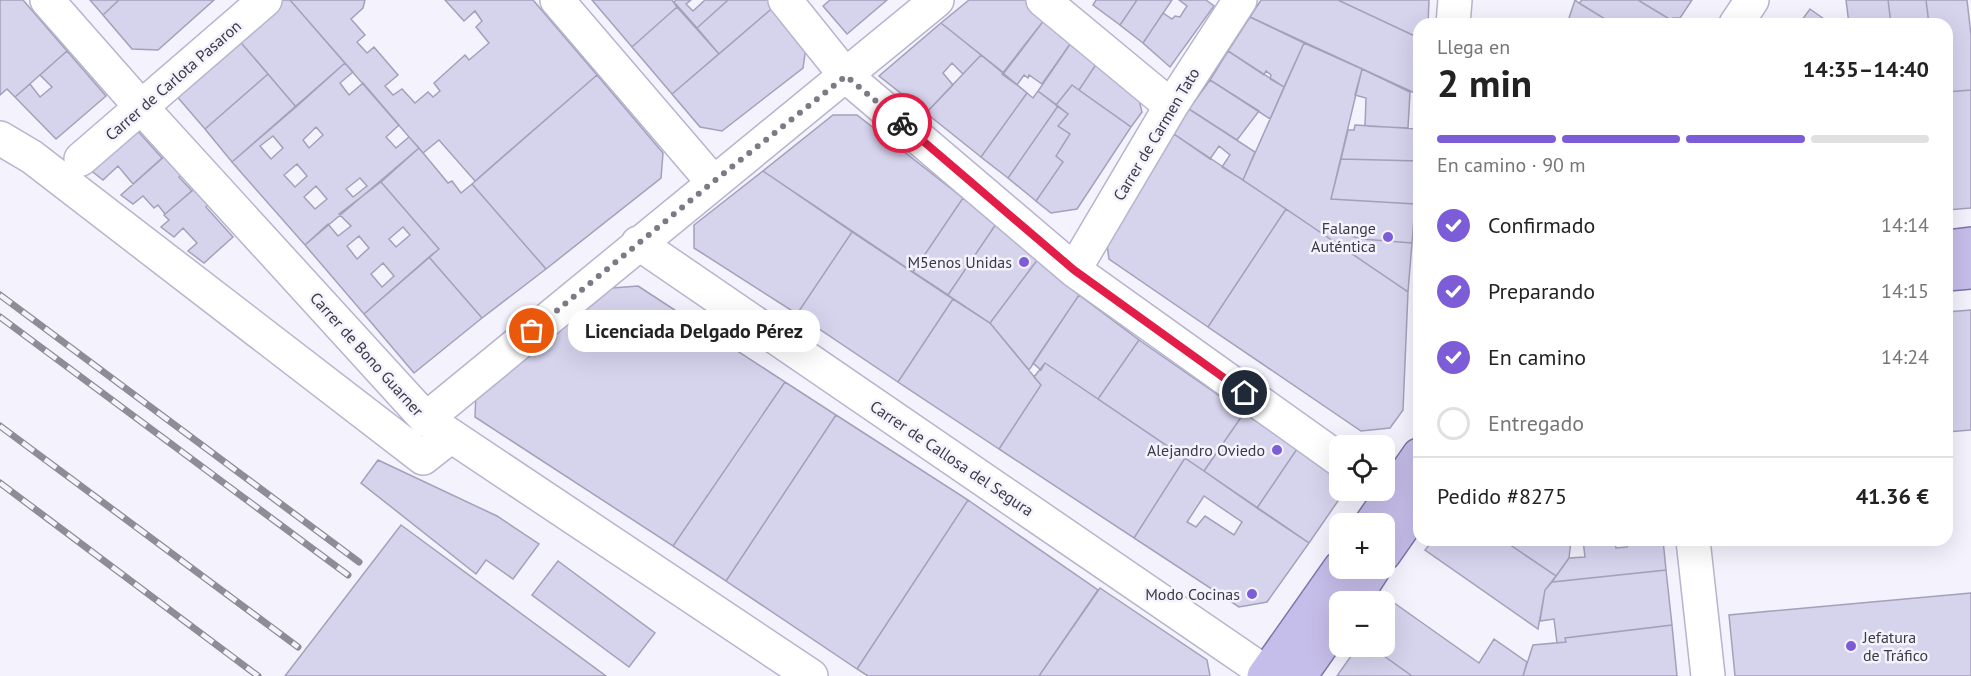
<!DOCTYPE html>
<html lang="es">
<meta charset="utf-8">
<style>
:root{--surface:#fff;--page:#f6f6f6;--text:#222;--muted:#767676;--line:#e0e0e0;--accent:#7d5dd7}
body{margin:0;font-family:"PT Sans",sans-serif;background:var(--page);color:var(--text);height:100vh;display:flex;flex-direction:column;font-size:22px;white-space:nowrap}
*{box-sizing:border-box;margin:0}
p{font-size:20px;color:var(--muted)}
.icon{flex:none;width:33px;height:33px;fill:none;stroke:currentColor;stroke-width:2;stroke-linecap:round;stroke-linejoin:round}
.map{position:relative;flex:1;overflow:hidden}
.panel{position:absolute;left:1413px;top:18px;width:540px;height:528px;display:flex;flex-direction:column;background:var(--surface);border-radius:18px;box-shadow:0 6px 24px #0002}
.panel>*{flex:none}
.controls{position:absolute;left:1329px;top:435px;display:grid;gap:12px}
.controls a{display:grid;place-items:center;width:66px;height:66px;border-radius:12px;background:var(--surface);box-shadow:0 6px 24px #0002;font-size:30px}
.pin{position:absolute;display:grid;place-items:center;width:51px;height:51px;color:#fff;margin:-26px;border:3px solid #fff;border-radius:50%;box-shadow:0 2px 6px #0007}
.courier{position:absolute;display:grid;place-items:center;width:60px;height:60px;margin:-30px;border:4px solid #e11d48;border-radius:50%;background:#fff;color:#222;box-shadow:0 2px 8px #0007}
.bubble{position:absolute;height:42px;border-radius:18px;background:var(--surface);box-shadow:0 6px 24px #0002;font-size:20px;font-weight:700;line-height:42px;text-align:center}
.head em{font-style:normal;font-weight:700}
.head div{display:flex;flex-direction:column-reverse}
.head{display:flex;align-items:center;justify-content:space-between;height:102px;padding:0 24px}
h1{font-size:39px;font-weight:700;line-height:45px}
.bar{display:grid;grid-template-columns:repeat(4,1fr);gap:9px 6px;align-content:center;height:72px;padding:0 24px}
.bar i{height:8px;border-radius:4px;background:var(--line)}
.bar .active{background:var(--accent)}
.bar p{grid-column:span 4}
.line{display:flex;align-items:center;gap:15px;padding:0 24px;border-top:2px solid var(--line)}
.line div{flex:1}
ol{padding:0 24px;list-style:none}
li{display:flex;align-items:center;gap:18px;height:66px}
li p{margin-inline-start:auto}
li .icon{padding:6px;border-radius:50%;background:var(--accent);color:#fff;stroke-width:4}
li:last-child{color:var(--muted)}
li i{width:33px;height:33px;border:3px solid var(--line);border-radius:50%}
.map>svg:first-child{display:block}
</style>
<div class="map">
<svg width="1971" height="676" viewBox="0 0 1971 676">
<rect width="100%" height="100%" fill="#f4f2fd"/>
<!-- building -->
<path fill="#d6d3ed" stroke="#a4a0ba" stroke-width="1.5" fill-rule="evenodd" d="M0 0H23L67 51 15 97 7 89 0 95Z
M90 0H119L103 15Z
M119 0H214L158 50 132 49 103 15Z
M280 0H290L345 63 296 107 237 38Z
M290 0H365L363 8 351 19 365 35 357 42 367 53 374 47 398 75 385 86 393 95 402 89 415 103 428 92 433 97 440 91 434 83 465 55 469 60 489 43 476 27 482 21 475 11 464 21 445 0H533L597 75 475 181 439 140 423 153Z
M592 0H672L677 7 632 47Z
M676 0H691L686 4 693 11 705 0H728L697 28 674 2Z
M728 0H772L776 5 719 54 697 28Z
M830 0H887L847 34 823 6Z
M969 0H1029L1048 15 1004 73 941 23Z
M1096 0H1137L1120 25 1093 5Z
M1137 0H1172L1143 43 1120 25Z
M1179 0H1206L1214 6 1170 67 1143 43 1163 13 1172 19 1175 16 1180 17 1187 6Z
M1261 0H1338L1419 38V95L1250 17Z
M1338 0H1429L1428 24H1419V38Z
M1575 0 1579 3 1613 24H1567Z
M1582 0H1638L1671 20 1670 24H1613L1579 3Z
M1638 0H1692L1680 18H1673L1671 20Z
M1846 0H1888L1891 24H1849Z
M1888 0H1926L1929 24H1891Z
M1926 0H1967L1971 35V90L1947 92V24H1929Z
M776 5 807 40 803 68 722 131 700 127 672 94Z
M677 7 719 54 672 94 632 47Z
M1810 9 1831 24H1799Z
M1048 15 1075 37 1042 84 1029 75 1028 78 1024 75 1017 85 1002 74Z
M1250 17 1304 43 1284 87 1270 79 1271 75 1266 71 1264 75 1228 51Z
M941 23 981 55 963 74 952 63 943 73 953 85 926 113 879 76Z
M1075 37 1101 57 1079 90 1072 85 1056 105 1038 91Z
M237 38 268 74 205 129 174 93Z
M1304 43 1362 69 1331 199 1415 204 1412 243 1362 239 1326 229 1323 234 1243 180Z
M67 51 106 96 56 139 15 97 30 84 40 97 52 87 40 75Z
M1228 51 1284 87 1270 119 1210 80Z
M981 55 1027 93 981 157 926 113Z
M1101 57 1135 84 1142 112 1131 127 1079 90Z
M345 63 353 72 340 83 349 95 363 83 399 125 386 137 396 148 409 137 419 148 305 245 232 162ZM316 127 323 135 309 148 303 140ZM273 136 283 148 271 159 260 146ZM297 164 307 176 295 187 284 175ZM360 178 367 186 353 197 346 189ZM316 186 327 199 315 209 304 197Z
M1362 69 1410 92 1408 128 1365 126 1366 98 1355 95Z
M268 74 296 107 232 162 205 129Z
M597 75 663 153 661 178 546 269 472 184Z
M1210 80 1259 111 1237 140 1189 109Z
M1072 85 1131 127 1077 209 1051 213 1036 201 1063 162 1056 156 1070 134 1058 126 1068 114 1056 105Z
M1971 90V208L1947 210V92Z
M1038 91 1058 106 1008 178 981 157 1027 93 1033 98Z
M1058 106 1068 114 1058 126 1070 134 1056 156 1063 162 1036 201 1008 178Z
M1189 109 1255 152 1243 180 1222 167 1230 155 1219 146 1210 159 1174 134Z
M833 115H857L963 198 913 272 763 171Z
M1355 125 1419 129V161L1341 159 1348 130H1354Z
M135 128 162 158 133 184 118 166 103 180 89 169Z
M1174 134 1286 209 1208 327 1109 259 1106 238Z
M419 148 448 183 452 181 461 193 472 184 546 269 482 318 429 257 439 249 381 182Z
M166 155 183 174 179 177 192 191 165 214 158 205 154 208 143 196 133 204 121 195Z
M1341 159 1419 161 1415 204 1331 199Z
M763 171 852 232 797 314 694 248V225Z
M381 182 439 249 364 314 305 245 328 224 338 236 351 226 339 214ZM403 227 410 235 396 247 389 239ZM359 236 369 248 357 259 347 246ZM383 263 394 276 382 287 371 274Z
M195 188 209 204 206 207 233 237 204 263 188 251 197 243 183 228 174 237 161 227 169 220 164 215Z
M963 198 996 224 948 295 913 272Z
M1286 209 1408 292 1403 410 1390 428 1361 431 1208 327Z
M996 224 1038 259 990 323 948 295Z
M1326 229 1362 239 1412 243 1408 292 1323 234Z
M852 232 953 299 898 382 797 314Z
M429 257 482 318 414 373 364 314Z
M1038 259 1079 295 1029 370 990 323Z
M638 286 785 382 673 546 475 417 476 392 612 288Z
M1079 295 1139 340 1098 399 1045 363 1041 370 1033 363Z
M953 299 990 323 1041 385 999 449 898 382Z
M1971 310V430L1947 432V312Z
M1139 340 1244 413 1204 471 1098 399Z
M1045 363 1185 458 1134 538 999 449 1041 385 1034 377Z
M785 382 836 415 726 581 673 546Z
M1244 413 1297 449 1257 508 1204 471Z
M836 415 968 500 857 669 726 581Z
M1297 449 1335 474 1340 498 1309 543 1257 508Z
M1185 458 1309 543 1267 602 1239 607 1134 538ZM1204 496 1242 522 1234 535 1205 516 1196 527 1187 522Z
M378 460 497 516 539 544 513 579 486 560 476 574 361 483Z
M968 500 1098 590 1039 676H868L857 669Z
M401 525 606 676H285Z
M1433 540H1503L1556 576 1545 590 1538 629 1425 550Z
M1503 540H1571L1569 558 1556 576Z
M1583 540H1608V543H1615L1616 548 1627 547V540H1663L1666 570 1552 582 1569 558 1585 557Z
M558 561 655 633 629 667 532 595Z
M1666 570 1672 625 1565 638 1566 642 1557 643 1554 619 1540 621 1545 590 1552 582Z
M1100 588 1207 660 1210 676H1039Z
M1971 593V676H1735L1729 615Z
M1390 600 1479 663 1494 639 1527 662 1523 676H1412L1370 646H1384V608Z
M1672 625 1677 676H1523L1533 645 1566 642 1565 638Z
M1358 646H1370L1412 676H1337Z"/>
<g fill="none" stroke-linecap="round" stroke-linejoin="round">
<!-- minor casing -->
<g stroke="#b7b4ce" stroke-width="36">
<path id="minor" d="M47 0 142 108 426 419 811 676
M557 0 713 182
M785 0 846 76 1074 270 1340 460
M1043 0 1171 106
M1453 24 1455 0
M1736 24 1752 0
M0 138 32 157 423 458 451 436
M81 159 265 0
M638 243 1266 673
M1074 270 1171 106 1240 0
M426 419 937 0
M1693 540 1708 676"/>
</g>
<!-- major casing -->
<g stroke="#7d74a7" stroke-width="36">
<path id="major" d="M1947 247 1971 244
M1947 274 1971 272
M1371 524 1419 455
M1384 554 1419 504
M1352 602 1374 568
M1264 676 1340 568
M1300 676 1340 619"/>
</g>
<!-- minor -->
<use href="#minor" stroke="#fff" stroke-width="33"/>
<!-- major -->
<use href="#major" stroke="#c6beea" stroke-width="33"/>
<!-- rail casing -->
<g stroke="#8e8d97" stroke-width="7">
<path id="rail" d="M0 295 359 562
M0 317 348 575
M0 426 298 647
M0 483 258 676"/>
</g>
<!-- rail -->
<use href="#rail" stroke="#f4f2fd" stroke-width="4.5" stroke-dasharray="14" stroke-linecap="butt"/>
</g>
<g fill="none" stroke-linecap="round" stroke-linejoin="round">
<!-- done -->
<path stroke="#7c7b85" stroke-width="6" stroke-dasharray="0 10.8" d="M532 331 713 182 846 76 902 123"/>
<!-- route -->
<path stroke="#e11d48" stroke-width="8" d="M902 123 1074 270 1245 393"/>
</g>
<!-- markers -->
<g fill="#7d5dd7" stroke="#f4f2fd" stroke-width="2">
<circle cx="1388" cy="237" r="6"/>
<circle cx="1024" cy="262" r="6"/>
<circle cx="1277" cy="450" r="6"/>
<circle cx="1252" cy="594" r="6"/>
<circle cx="1851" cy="646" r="6"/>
</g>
<g text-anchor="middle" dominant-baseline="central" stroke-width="5" stroke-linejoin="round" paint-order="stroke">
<!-- street labels -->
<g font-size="16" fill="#3c3b45" stroke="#f4f2fd">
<text transform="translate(173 80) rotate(-41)">Carrer de Carlota Pasaron</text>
<text transform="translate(1156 134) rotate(-59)">Carrer de Carmen Tato</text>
<text transform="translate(367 354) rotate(48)">Carrer de Bono Guarner</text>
<text transform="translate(952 458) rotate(34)">Carrer de Callosa del Segura</text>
</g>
<!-- poi labels -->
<g font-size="16" fill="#3c3b45" stroke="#f4f2fd" text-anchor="end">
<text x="1376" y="228">Falange<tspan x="1376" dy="18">Auténtica</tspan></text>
<text x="1012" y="262">M5enos Unidas</text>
<text x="1265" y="450">Alejandro Oviedo</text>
<text x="1240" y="594">Modo Cocinas</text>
<text x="1863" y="637" text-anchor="start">Jefatura<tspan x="1863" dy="18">de Tráfico</tspan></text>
</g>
</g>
</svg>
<div class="controls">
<a><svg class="icon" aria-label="locate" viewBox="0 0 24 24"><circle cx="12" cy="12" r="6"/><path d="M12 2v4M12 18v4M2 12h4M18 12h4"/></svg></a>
<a>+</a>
<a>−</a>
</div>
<div class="pin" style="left:532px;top:331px;background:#ea580c"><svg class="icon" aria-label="bag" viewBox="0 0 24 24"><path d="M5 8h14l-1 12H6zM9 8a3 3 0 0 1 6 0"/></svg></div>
<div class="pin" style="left:1245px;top:393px;background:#1f2937"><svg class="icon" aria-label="home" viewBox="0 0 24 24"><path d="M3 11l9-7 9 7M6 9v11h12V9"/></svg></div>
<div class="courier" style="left:902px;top:123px"><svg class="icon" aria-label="bike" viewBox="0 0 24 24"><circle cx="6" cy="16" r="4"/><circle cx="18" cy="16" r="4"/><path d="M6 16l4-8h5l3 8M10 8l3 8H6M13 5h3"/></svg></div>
<div class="bubble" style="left:568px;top:310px;width:252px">Licenciada Delgado Pérez</div>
<section class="panel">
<div class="head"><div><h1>2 min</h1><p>Llega en</p></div><em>14:35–14:40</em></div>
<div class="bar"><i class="active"></i><i class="active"></i><i class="active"></i><i></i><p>En camino · 90 m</p></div>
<ol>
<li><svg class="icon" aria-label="check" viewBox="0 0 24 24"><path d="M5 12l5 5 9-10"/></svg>Confirmado<p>14:14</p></li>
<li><svg class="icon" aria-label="check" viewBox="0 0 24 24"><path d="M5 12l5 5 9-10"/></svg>Preparando<p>14:15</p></li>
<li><svg class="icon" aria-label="check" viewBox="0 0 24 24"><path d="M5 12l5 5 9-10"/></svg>En camino<p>14:24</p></li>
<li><i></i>Entregado</li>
</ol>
<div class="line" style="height:78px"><div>Pedido #8275</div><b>41.36 €</b></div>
</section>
</div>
